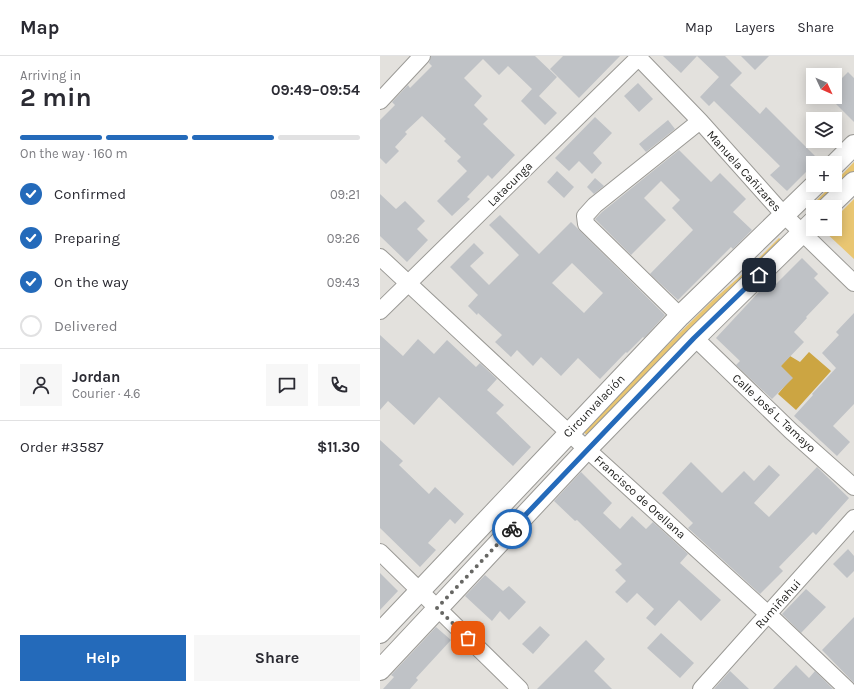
<!DOCTYPE html>
<meta charset="utf-8">
<style>
:root{--surface:#fff;--page:#f7f7f7;--text:#2b2b33;--muted:#7c7c81;--line:#e1e1e2;--accent:#246aba}
body{margin:0;font-family:Karla,sans-serif;background:var(--page);color:var(--text);height:100vh;display:flex;flex-direction:column;font-size:15px;white-space:nowrap}
*{box-sizing:border-box;margin:0}
p{font-size:13px;color:var(--muted)}
.icon{flex:none;width:22px;height:22px;fill:none;stroke:currentColor;stroke-width:2;stroke-linecap:round;stroke-linejoin:round}
.map{position:relative;flex:1;overflow:hidden}
.drawer{display:flex;flex-direction:column;background:var(--surface);width:380px}
.drawer>*{flex:none}
.needle{width:26px;rotate:134deg}
.buttons{position:absolute;left:426px;top:12px;display:grid;gap:8px}
.buttons a{display:grid;place-items:center;width:36px;height:36px;border-radius:0px;background:var(--surface);box-shadow:0 2px 10px #0003;font-size:20px}
.pin{position:absolute;display:grid;place-items:center;width:34px;height:34px;color:#fff;margin:-17px;border-radius:8px;box-shadow:0 2px 6px #0006}
.courier{position:absolute;display:grid;place-items:center;width:40px;height:40px;margin:-20px;border:3px solid #246aba;border-radius:50%;background:#fff;color:#222;box-shadow:0 1px 5px #0007}
.head em{font-style:normal;font-weight:700}
.head div{display:flex;flex-direction:column-reverse}
.head{display:flex;align-items:center;justify-content:space-between;height:68px;padding:0 20px}
h1{font-size:26px;font-weight:700;line-height:30px}
.bar{display:grid;grid-template-columns:repeat(4,1fr);gap:6px 4px;align-content:center;height:48px;padding:0 20px}
.bar i{height:5px;border-radius:3px;background:var(--line)}
.bar .on{background:var(--accent)}
.bar p{grid-column:span 4}
.line{display:flex;align-items:center;gap:10px;padding:0 20px;border-top:1px solid var(--line)}
.line div{flex:1}
.round{display:grid;place-items:center;flex:none;width:42px;height:42px;border-radius:0px;background:var(--page)}
ol{padding:0 20px;list-style:none}
li{display:flex;align-items:center;gap:12px;height:44px}
li p{margin-inline-start:auto}
li .icon{padding:4px;border-radius:50%;background:var(--accent);color:#fff;stroke-width:4}
li:last-child{color:var(--muted)}
li i{width:22px;height:22px;border:2px solid var(--line);border-radius:50%}
.button{display:flex;gap:8px;margin-top:auto;padding:8px 20px}
.button a{flex:1;height:46px;border-radius:0px;background:var(--accent);color:#fff;font-size:16px;font-weight:700;line-height:46px;text-align:center}
.button a+a{background:var(--page);color:var(--text)}
header{display:flex;align-items:center;gap:24px;box-sizing:border-box;height:56px;padding:0 20px;background:var(--surface);border-bottom:1px solid var(--line)}
header strong{font-size:19px}
nav{display:flex;gap:22px;margin-inline-start:auto;font-size:14px}
main{display:flex;flex:1;min-height:0}
.map>svg:first-child{display:block}
</style>
<header>
<strong>Map</strong>
<nav><a>Map</a><a>Layers</a><a>Share</a></nav>
</header>
<main>
<section class="drawer">
<div class="head"><div><h1>2 min</h1><p>Arriving in</p></div><em>09:49–09:54</em></div>
<div class="bar"><i class="on"></i><i class="on"></i><i class="on"></i><i></i><p>On the way · 160 m</p></div>
<ol>
<li><svg class="icon" aria-label="check" viewBox="0 0 24 24"><path d="M5 12l5 5 9-10"/></svg>Confirmed<p>09:21</p></li>
<li><svg class="icon" aria-label="check" viewBox="0 0 24 24"><path d="M5 12l5 5 9-10"/></svg>Preparing<p>09:26</p></li>
<li><svg class="icon" aria-label="check" viewBox="0 0 24 24"><path d="M5 12l5 5 9-10"/></svg>On the way<p>09:43</p></li>
<li><i></i>Delivered</li>
</ol>
<div class="line" style="height:72px"><a class="round"><svg class="icon" aria-label="person" viewBox="0 0 24 24"><circle cx="12" cy="8" r="4"/><path d="M4 21q1-7 8-7t8 7"/></svg></a><div><b>Jordan</b><p>Courier · 4.6</p></div><a class="round"><svg class="icon" aria-label="chat" viewBox="0 0 24 24"><path d="M4 5h16v11H9l-5 4z"/></svg></a><a class="round"><svg class="icon" aria-label="phone" viewBox="0 0 24 24"><path d="M5 4h4l2 5-3 2q2 4 5 5l2-3 5 2v4C11 20 4 13 5 4z"/></svg></a></div>
<div class="line" style="height:52px"><div>Order #3587</div><b>$11.30</b></div>
<div class="button"><a>Help</a><a>Share</a></div>
</section>
<div class="map">
<svg width="474" height="633" viewBox="0 0 474 633">
<rect width="100%" height="100%" fill="#e3e1dd"/>
<!-- green -->
<path fill="#e9c672" d="M474 106V124L439 151 435 146 452 129H455V126Z
M474 143V203L443 174 444 173H455V162Z
M399 182 409 191 214 383 201 375 333 244 365 216Z"/>
<!-- forest -->
<path fill="#cca542" d="M429 296 451 315 416 354 398 338 408 326 396 315 410 300 420 306Z"/>
<!-- building -->
<path fill="#bfc2c6" fill-rule="evenodd" d="M51 0H155L177 21 159 40 177 57 165 69 141 45 152 33 128 10 119 19 103 3 84 22 102 40 94 49 108 63 103 68 135 99 112 123 108 119 87 141 90 143 72 160 57 145 87 115 77 105 81 101 64 85 66 83 42 60 25 76 27 78 15 91 19 95 6 108 0 102V64L15 49 12 46 28 29 30 32 52 10 49 7Z
M183 0H240L199 42 170 13Z
M283 0H317L301 17Z
M317 0H345L362 17 350 29 380 58 386 51 440 105 437 107H433V111L430 114 429 113 407 135 390 119 400 110 334 45 329 50 320 41 339 21Z
M361 0H389L375 14Z
M468 16 474 22V66L455 47V29Z
M258 27 273 43 259 56 244 40Z
M215 61 232 77 213 97 222 107 212 118 199 105 189 115 175 102Z
M288 64 295 73 266 96 259 88Z
M299 94 331 126 340 117 366 143 353 156 372 174 353 193 351 191 298 244 270 218 313 174 292 152 300 144 281 125 264 142 286 164 251 199 215 163 222 156Z
M177 115 194 131 184 142 167 126Z
M215 122 224 130 214 138 207 131Z
M0 138 16 153 25 145 45 165 37 173 48 184 27 206 0 180Z
M120 159 159 198 191 166 285 259 264 282 263 281 247 297 246 296 220 323 198 302 181 320 161 301 153 310 137 294 131 301 115 286 122 279 98 257 97 259 88 250 98 239 70 211 94 187 104 197 90 210 109 229 139 199 109 169ZM192 207 223 237 204 257 172 227Z
M422 202 438 218 434 222 449 237 426 261 427 262 414 276 424 286 401 310 413 322 392 343 356 309 360 305 336 282 390 224 395 229Z
M474 257V348L453 370 470 386 457 400 414 360 433 339 432 338 456 312 442 297 459 279 456 276Z
M0 279 23 300 38 283 54 298 67 284 96 311 100 307 117 323 107 334 124 349 116 357 151 391 133 410 59 341 34 369 8 345 0 354Z
M0 384 23 405 19 409 49 438 55 431 84 458 75 468 70 463 48 487 56 494 40 511 0 472Z
M311 406 342 437 364 415 374 425 389 409 400 419 374 447 389 461 437 411 469 442 436 479 433 476 399 511 403 515 380 538 308 472 313 467 282 437Z
M201 416 232 447 223 457 240 473 252 460 266 473 273 466 308 498 300 507 341 544 321 565 299 544 275 570 266 562 274 553 257 537 247 547 235 536 246 525 235 514 242 508 197 464 195 465 174 445Z
M468 493 474 500V515L467 522 453 508Z
M0 517 18 535 0 554Z
M105 519 123 535 129 530 146 546 129 564 120 555 112 565 85 540Z
M426 533 446 551 421 577 402 558Z
M474 561V627L442 594Z
M160 570 170 579 153 598 142 588Z
M56 571 71 584 36 622 38 624 30 633H3L14 621 11 619Z
M281 577 314 607 300 622 267 592Z
M206 584 225 603 214 615 232 633H157Z
M416 609 429 622 435 615 453 633H393Z
M350 615 369 633H334Z"/>
<g fill="none" stroke-linecap="round" stroke-linejoin="round">
<!-- minor casing -->
<g stroke="#9a9995" stroke-width="18">
<path id="minor" d="M257 0 320 65 404 159 474 227
M0 45 42 0
M0 201 189 377 388 558 467 633
M0 255 260 0
M300 260 206 168 205 160 215 149 320 65
M315 282 411 375 474 431
M0 496 140 633
M321 633 474 462"/>
</g>
<!-- major casing -->
<g stroke="#9a9995" stroke-width="22">
<path id="major" d="M455 108 474 89
M448 151 474 126
M0 577 300 260 435 129
M0 614 207 393 315 282 433 166"/>
</g>
<!-- minor -->
<use href="#minor" stroke="#fff" stroke-width="16"/>
<!-- major -->
<use href="#major" stroke="#fff" stroke-width="20"/>
</g>
<g fill="none" stroke-linecap="round" stroke-linejoin="round">
<!-- done -->
<path stroke="#666663" stroke-width="4" stroke-dasharray="0 7.2" d="M88 582 57 552 132 473"/>
<!-- route -->
<path stroke="#246aba" stroke-width="5" d="M132 473 314 282 379 219"/>
</g>
<g text-anchor="middle" dominant-baseline="central" stroke-width="3" stroke-linejoin="round" paint-order="stroke">
<!-- street labels -->
<g font-size="12" fill="#232321" stroke="#fff">
<text transform="translate(364 115) rotate(48)">Manuela Cañizares</text>
<text transform="translate(130 128) rotate(-45)">Latacunga</text>
<text transform="translate(214 350) rotate(-46)">Circunvalación</text>
<text transform="translate(394 357) rotate(43)">Calle José L. Tamayo</text>
<text transform="translate(260 441) rotate(42)">Francisco de Orellana</text>
<text transform="translate(398 548) rotate(-48)">Rumiñahui</text>
</g>
</g>
</svg>
<div class="buttons">
<a><svg class="needle" viewBox="-14 -14 28 28"><path d="M0-13l5 13h-10z" fill="#e53935"/><path d="M0 13l5-13h-10z" fill="#7c7c81"/></svg></a>
<a><svg class="icon" aria-label="layers" viewBox="0 0 24 24"><path d="M12 4l9 5-9 5-9-5zM3 14l9 5 9-5"/></svg></a>
<a>+</a>
<a>−</a>
</div>
<div class="pin" style="left:88px;top:582px;background:#ea580c"><svg class="icon" aria-label="bag" viewBox="0 0 24 24"><path d="M5 8h14l-1 12H6zM9 8a3 3 0 0 1 6 0"/></svg></div>
<div class="pin" style="left:379px;top:219px;background:#1f2937"><svg class="icon" aria-label="home" viewBox="0 0 24 24"><path d="M3 11l9-7 9 7M6 9v11h12V9"/></svg></div>
<div class="courier" style="left:132px;top:473px"><svg class="icon" aria-label="bike" viewBox="0 0 24 24"><circle cx="6" cy="16" r="4"/><circle cx="18" cy="16" r="4"/><path d="M6 16l4-8h5l3 8M10 8l3 8H6M13 5h3"/></svg></div>
</div>
</main>
